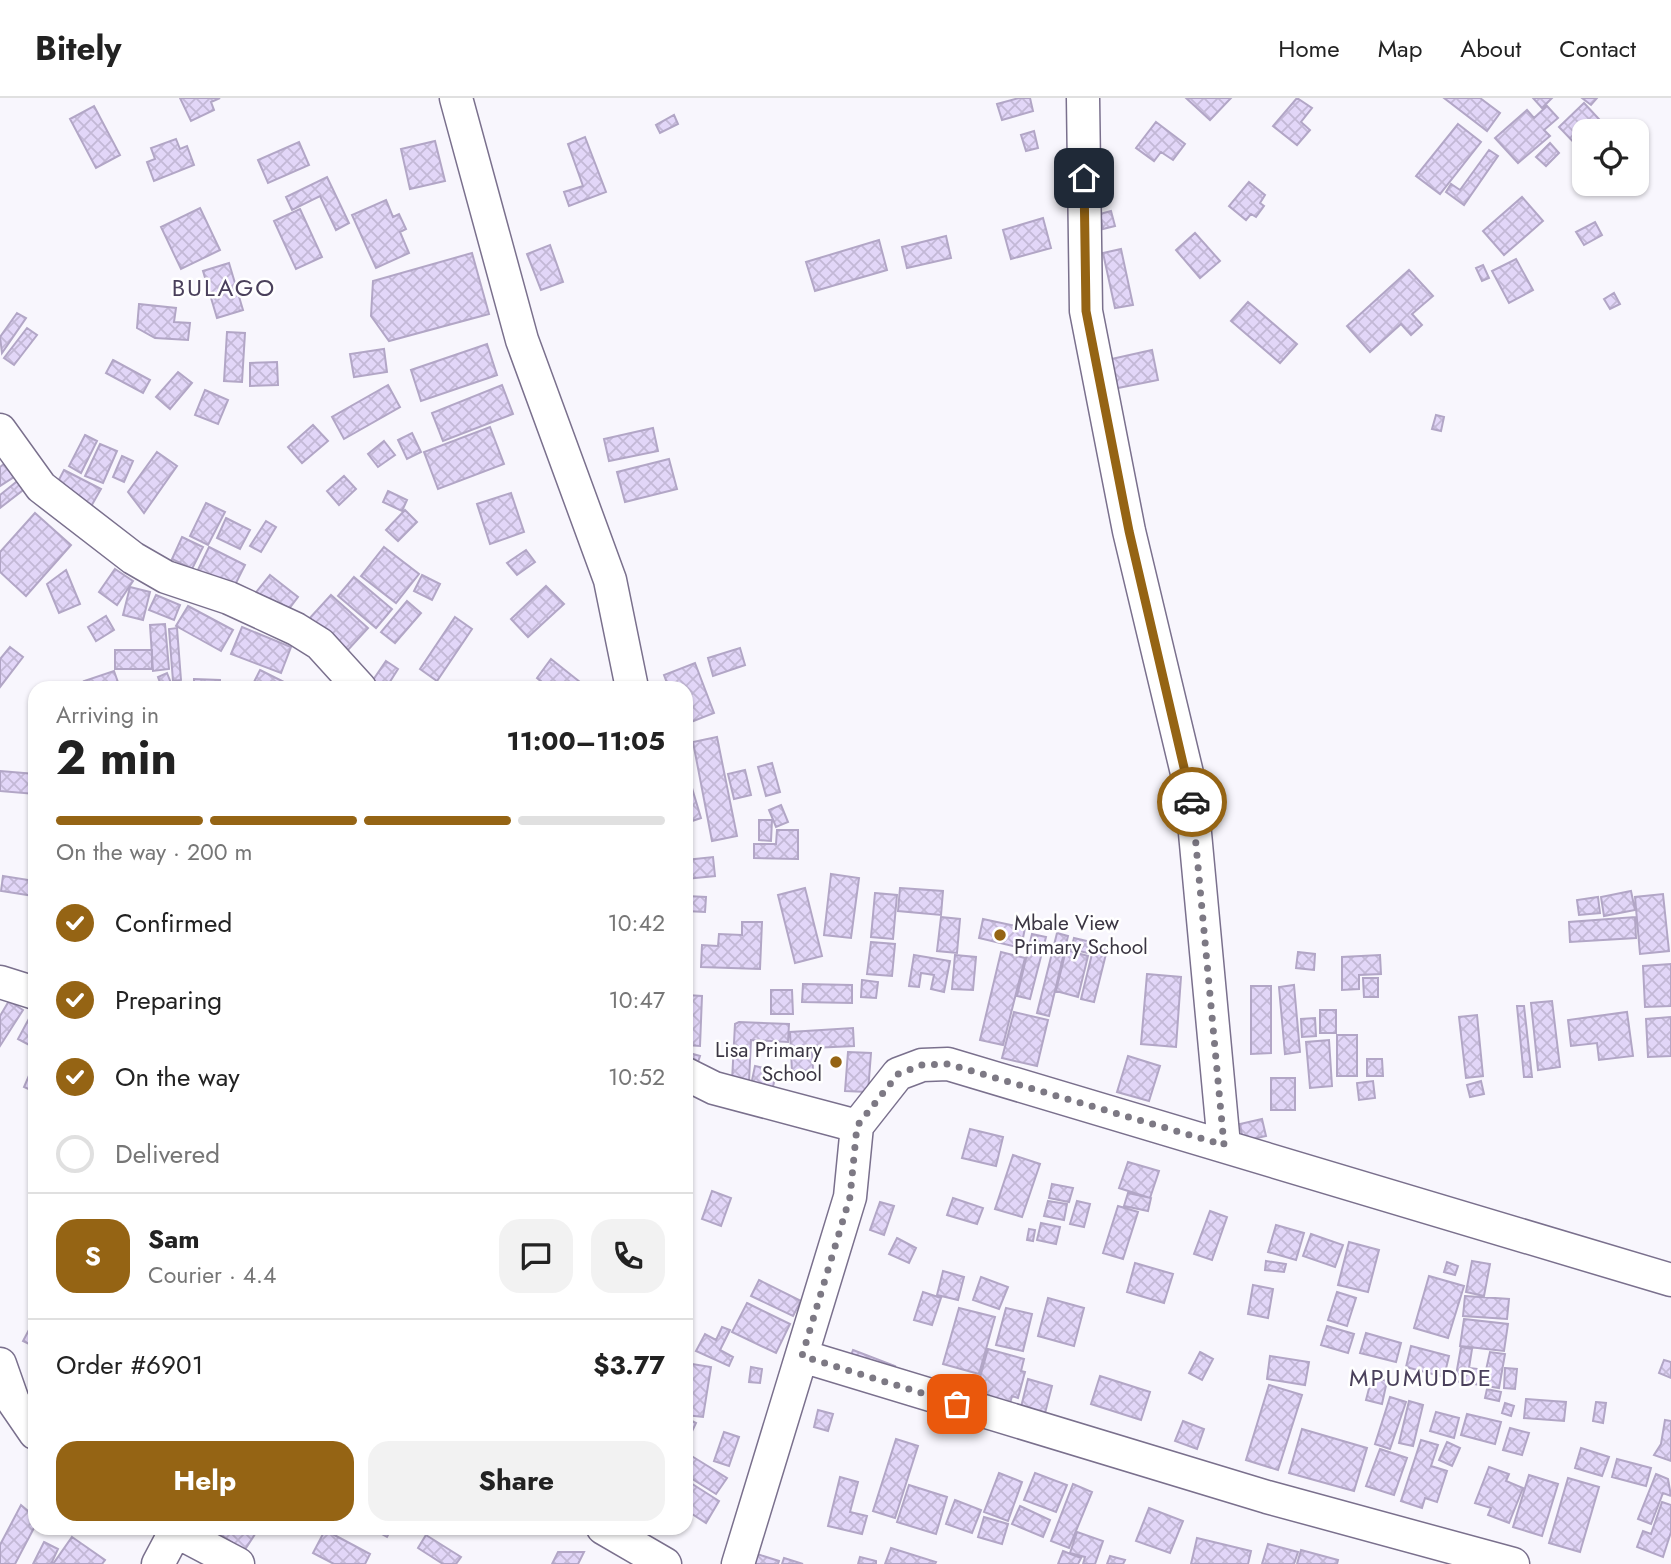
<!DOCTYPE html>
<meta charset="utf-8">
<style>
:root{--surface:#fff;--page:#f2f2f2;--text:#222;--muted:#767676;--line:#e0e0e0;--accent:#956414}
body{margin:0;font-family:Jost,sans-serif;background:var(--page);color:var(--text);height:100vh;display:flex;flex-direction:column;font-size:26px;white-space:nowrap}
*{box-sizing:border-box;margin:0}
p{font-size:23px;color:var(--muted)}
.icon{flex:none;width:38px;height:38px;fill:none;stroke:currentColor;stroke-width:2;stroke-linecap:round;stroke-linejoin:round}
.map{position:relative;flex:1;overflow:hidden}
.side{position:absolute;left:28px;top:583px;width:665px;height:854px;display:flex;flex-direction:column;background:var(--surface);border-radius:21px;box-shadow:0 2px 5px #0004}
.side>*{flex:none}
.controls{position:absolute;left:1572px;top:21px;display:grid;gap:14px}
.controls a{display:grid;place-items:center;width:77px;height:77px;border-radius:14px;background:var(--surface);box-shadow:0 2px 5px #0004;font-size:35px}
.pin{position:absolute;display:grid;place-items:center;width:60px;height:60px;color:#fff;margin:-30px;border-radius:14px;box-shadow:0 4px 10px #0006}
.courier{position:absolute;display:grid;place-items:center;width:70px;height:70px;margin:-35px;border:5px solid #956414;border-radius:50%;background:#fff;color:#222;box-shadow:0 2px 9px #0007}
.headline em{font-style:normal;font-weight:700}
.headline div{display:flex;flex-direction:column-reverse}
.headline{display:flex;align-items:center;justify-content:space-between;height:119px;padding:0 28px}
h1{font-size:46px;font-weight:700;line-height:52px}
.bar{display:grid;grid-template-columns:repeat(4,1fr);gap:10px 7px;align-content:center;height:84px;padding:0 28px}
.bar i{height:9px;border-radius:5px;background:var(--line)}
.bar .current{background:var(--accent)}
.bar p{grid-column:span 4}
.line{display:flex;align-items:center;gap:18px;padding:0 28px;border-top:2px solid var(--line)}
.line div{flex:1}
.round{display:grid;place-items:center;flex:none;width:74px;height:74px;border-radius:21px;background:var(--page)}
ol{padding:0 28px;list-style:none}
li{display:flex;align-items:center;gap:21px;height:77px}
li p{margin-inline-start:auto}
li .icon{padding:7px;border-radius:50%;background:var(--accent);color:#fff;stroke-width:4}
li:last-child{color:var(--muted)}
li i{width:38px;height:38px;border:4px solid var(--line);border-radius:50%}
.button{display:flex;gap:14px;margin-top:auto;padding:14px 28px}
.button a{flex:1;height:80px;border-radius:21px;background:var(--accent);color:#fff;font-size:28px;font-weight:700;line-height:80px;text-align:center}
.button a+a{background:var(--page);color:var(--text)}
header{display:flex;align-items:center;gap:42px;box-sizing:border-box;height:98px;padding:0 35px;background:var(--surface);border-bottom:2px solid var(--line)}
header strong{font-size:33px}
nav{display:flex;gap:38px;margin-inline-start:auto;font-size:24px}
.map>svg:first-child{display:block}
</style>
<header>
<strong>Bitely</strong>
<nav><a>Home</a><a>Map</a><a>About</a><a>Contact</a></nav>
</header>
<div class="map">
<svg width="1671" height="1466" viewBox="0 0 1671 1466">
<defs>
<pattern id="building-cross-hatch" width="8" height="8" patternUnits="userSpaceOnUse" patternTransform="scale(1.75)"><rect width="8" height="8" fill="#e2d6f8"/><path d="M0 0l8 8M0 8l8-8" fill="none" stroke="#c3b8d6"/></pattern>
</defs>
<rect width="100%" height="100%" fill="#f8f6fd"/>
<!-- building -->
<path fill="url(#building-cross-hatch)" stroke="#b2a6c6" stroke-width="2" d="M180 0H220L211 4 214 12 191 23Z
M1019 0H1030L1033 13 1002 22 997 6Z
M1186 0H1231L1210 22Z
M1297 0 1312 10 1301 24 1310 32 1297 47 1273 28Z
M1444 0H1480L1500 15 1487 33Z
M1533 0H1552L1542 10Z
M1582 0H1597L1591 7Z
M1584 5 1610 33H1584V55L1559 29Z
M94 8 120 57 96 70 70 21Z
M1547 8 1558 20 1544 32 1550 38 1518 65 1495 40 1527 12 1534 20Z
M674 17 678 26 660 35 656 27Z
M1156 24 1185 46 1173 62 1161 54 1154 63 1136 50Z
M1458 26 1481 44 1440 96 1416 78Z
M1034 33 1038 50 1026 53 1021 37Z
M585 39 606 94 569 108 564 94 583 88 568 46Z
M176 41 180 51 187 48 194 67 154 83 147 64 155 61 151 50Z
M435 43 445 83 410 91 401 51Z
M299 44 309 67 268 85 258 62Z
M1550 45 1559 55 1546 68 1536 59Z
M1489 52 1498 58 1464 107 1446 94 1451 86 1460 92Z
M327 79 349 125 336 132 320 98 292 112 286 99Z
M1249 84 1265 97 1260 105 1264 108 1256 119 1251 116 1246 122 1229 108Z
M1522 99 1543 123 1504 157 1483 133Z
M386 102 393 119 399 116 406 131 400 134 409 155 376 170 352 117Z
M200 110 220 152 181 171 161 129Z
M300 111 322 159 296 171 274 123Z
M1111 113 1115 128 1103 131 1100 116Z
M1043 120 1051 150 1011 161 1003 132Z
M1595 124 1602 137 1584 147 1576 134Z
M1195 135 1220 163 1200 180 1176 152Z
M946 138 951 160 907 170 902 149Z
M879 142 887 172 815 193 806 164Z
M550 147 563 184 541 192 527 156Z
M1121 151 1133 207 1115 210 1103 155Z
M472 155 489 216 389 243 371 218 373 183Z
M1516 161 1533 192 1509 205 1492 173Z
M229 165 243 212 217 220 203 173Z
M1483 167 1489 180 1482 183 1476 170Z
M1409 172 1433 198 1412 216 1422 227 1411 237 1401 226 1370 254 1347 228Z
M1614 195 1620 206 1610 211 1604 201Z
M1248 204 1297 246 1280 265 1231 223Z
M139 206 176 210 174 224 190 225 188 242 155 240 137 230Z
M17 215 26 220 2 255 0 239Z
M27 230 37 237 14 267 4 260Z
M227 234 245 235 242 284 224 283Z
M487 246 497 277 421 303 411 272Z
M384 251 387 274 354 279 350 256Z
M1152 252 1158 282 1113 291 1107 262Z
M113 262 150 282 143 295 106 275Z
M277 264 278 287 250 288V265Z
M178 274 192 285 170 311 156 299Z
M388 287 400 309 344 341 332 319Z
M502 287 513 316 443 343 432 315Z
M205 292 228 302 218 326 195 317Z
M1436 317 1444 319 1441 333 1432 331Z
M313 327 328 343 302 365 288 349Z
M490 329 504 366 438 391 424 354Z
M653 330 658 353 609 363 604 341Z
M412 335 421 354 407 361 398 342Z
M85 337 97 343 81 375 69 368Z
M384 343 395 357 378 369 368 356Z
M100 346 117 353 103 385 85 378Z
M157 354 177 368 144 415 128 394Z
M122 358 133 363 124 384 113 379Z
M669 361 677 391 625 404 617 374Z
M4 366 14 379 0 388V369Z
M64 372 101 391 89 412 53 393Z
M344 378 356 391 339 407 327 393Z
M20 381 27 389 0 410V397Z
M388 393 407 402 402 413 383 404Z
M511 395 524 434 490 446 477 406Z
M206 405 225 414 208 447 190 438Z
M405 412 417 424 398 443 386 432Z
M35 415 71 447 26 498 0 474V454Z
M226 420 250 432 240 451 217 440Z
M266 423 276 429 261 454 250 448Z
M182 439 203 449 192 471 172 461Z
M209 449 245 467 230 497 194 480Z
M384 449 419 476 396 505 361 478Z
M526 452 535 464 517 477 507 465Z
M115 471 133 483 117 507 99 494Z
M66 472 80 506 59 515 47 486Z
M270 477 298 499 282 520 253 498Z
M422 477 440 486 432 502 414 493Z
M354 479 392 511 376 530 338 498Z
M546 488 564 506 528 539 511 521Z
M130 489 150 494 143 522 123 517Z
M156 497 180 507 174 522 149 512Z
M331 497 368 530 346 554 309 521Z
M407 503 421 515 395 545 381 534Z
M188 508 233 532 221 553 176 528Z
M106 518 114 532 96 543 88 529Z
M455 519 472 531 437 583 420 571Z
M165 526 169 571 153 573 150 527Z
M242 529 291 549 281 575 231 556Z
M177 530 181 582 173 583 169 531Z
M10 549 23 559 0 589V561Z
M740 550 745 567 713 578 708 560Z
M115 552H152V571H115Z
M551 561 585 588 584 590H549L537 580Z
M386 563 398 571 386 590H372L369 588Z
M695 565 714 615 686 626V590H669L664 577Z
M260 572 284 584 281 590H251Z
M114 573 119 587 87 590 84 583Z
M167 575 173 590H162L158 579Z
M194 581 220 582V590H194Z
M717 639 737 738 712 743 693 644Z
M772 665 780 694 766 698 758 669Z
M745 672 751 697 734 701 728 676Z
M0 673 35 676V696L0 693Z
M692 690 701 720 686 725V692Z
M781 707 788 724 776 729 769 712Z
M759 722H772L771 743 759 742Z
M777 732H798V761L754 760V746H776Z
M713 759 715 778 686 781V762Z
M831 776 859 780 851 840 824 837Z
M3 778 35 783 34 798 1 793Z
M805 790 822 858 795 865 778 797Z
M900 790 943 793 941 817 898 813Z
M1631 793 1635 812 1604 818 1601 799Z
M875 795 897 797 893 841 871 839Z
M1663 796 1669 853 1640 856 1635 799Z
M686 798 706 799 705 814 686 813Z
M1598 799 1600 815 1579 817 1577 802Z
M941 819 960 821 957 855 937 853Z
M1635 819 1636 840 1570 844 1569 824Z
M983 821 1025 830 1021 850 979 840Z
M742 824H762L760 871 701 869 702 847 718 848 719 836 742 837Z
M1057 835 1068 838 1049 918 1037 915Z
M1032 836 1046 839 1030 901 1017 898Z
M1074 840 1108 848 1094 904 1081 901 1092 856 1071 851Z
M871 844 895 846 892 878 867 876Z
M1066 852 1088 858 1078 899 1056 893Z
M1001 854 1025 860 1003 947 980 942Z
M1298 854 1315 856 1314 872 1296 870Z
M914 857 950 863 944 894 931 891 934 877 921 875 919 889 909 888Z
M955 857 976 859 973 892 952 891Z
M1380 857 1381 876 1359 877V891L1342 892V859Z
M1671 866V908L1645 909 1643 868Z
M1147 876 1181 879 1176 949 1141 946Z
M1363 880H1378V899H1364Z
M862 882 878 884 876 900 861 899Z
M803 886 852 887V905L802 904Z
M1294 887 1300 954 1285 956 1279 889Z
M1251 888H1271V955L1251 956Z
M771 892H792L793 916H771Z
M686 897 702 898 700 948 686 947Z
M9 903 23 912 0 948V918Z
M1552 903 1560 969 1538 972 1531 905Z
M1517 908H1524L1532 979H1524Z
M1320 912H1336V935H1320Z
M1014 914 1048 922 1037 968 1002 960Z
M1627 914 1633 958 1599 962 1597 945 1571 948 1568 922Z
M32 915 35 917V950L18 941Z
M1477 917 1483 978 1466 980 1459 919Z
M1671 919V958L1648 959 1646 921Z
M1315 920 1316 938 1302 939 1301 921Z
M739 924 789 926 788 944 751 942 749 984 732 983 735 926Z
M853 930 854 948 812 950 813 972 792 973 790 934Z
M1337 937H1357V978H1337Z
M1329 942 1332 988 1310 990 1306 944Z
M686 954 700 958 696 970 686 967Z
M848 954 871 955 868 994 845 993Z
M1128 958 1160 968 1149 1003 1117 994Z
M1367 961H1382L1383 978H1367Z
M755 968 777 973 771 996 750 992Z
M31 973 35 974V994L24 989Z
M1271 980H1295V1012H1271Z
M1373 983 1375 1000 1359 1002 1357 985Z
M1481 983 1484 996 1470 999 1467 987Z
M1262 1021 1266 1038 1243 1043 1240 1026Z
M970 1031 1003 1039 996 1068 962 1060Z
M1013 1057 1040 1066 1022 1119 995 1111Z
M1128 1064 1159 1073 1150 1100 1119 1090Z
M1052 1086 1073 1090 1069 1104 1049 1100Z
M712 1093 731 1100 721 1128 702 1121Z
M1128 1095 1151 1100 1148 1113 1124 1108Z
M953 1100 983 1110 977 1126 947 1117Z
M1048 1103 1067 1106 1064 1122 1044 1118Z
M1077 1103 1090 1106 1084 1129 1070 1126Z
M880 1104 894 1108 884 1137 870 1132Z
M1118 1108 1138 1114 1123 1161 1103 1155Z
M1210 1113 1227 1119 1212 1162 1194 1156Z
M1041 1125 1060 1129 1056 1146 1037 1142Z
M1276 1127 1304 1135 1296 1162 1268 1154Z
M1029 1131 1035 1132 1033 1143 1027 1142Z
M1311 1136 1343 1147 1335 1169 1303 1158Z
M897 1140 916 1150 909 1165 889 1156Z
M1349 1144 1379 1152 1368 1194 1338 1187Z
M1266 1163 1286 1166 1284 1174 1265 1172Z
M1472 1163 1490 1166 1484 1198 1466 1194Z
M1447 1164 1458 1168 1455 1177 1444 1174Z
M1135 1165 1173 1176 1164 1205 1127 1194Z
M943 1173 964 1179 958 1202 937 1197Z
M1429 1178 1464 1188 1448 1240 1414 1230Z
M981 1179 1008 1189 999 1211 973 1202Z
M759 1182 801 1203 793 1218 751 1198Z
M1253 1187 1273 1191 1268 1220 1248 1216Z
M923 1194 941 1200 932 1227 914 1222Z
M1337 1194 1356 1200 1347 1228 1328 1222Z
M1465 1198 1509 1201 1507 1221 1463 1218Z
M1048 1200 1084 1210 1074 1248 1038 1238Z
M747 1205 790 1226 776 1255 732 1234Z
M959 1210 995 1219 979 1276 943 1266Z
M1006 1210 1032 1216 1023 1253 996 1247Z
M1464 1221 1508 1226 1504 1253 1460 1248Z
M1327 1228 1354 1236 1348 1255 1321 1247Z
M722 1229 730 1232 720 1252 733 1259 729 1268 696 1253 705 1236 716 1242Z
M30 1230 35 1233V1249L23 1243Z
M1366 1235 1401 1245 1396 1264 1360 1255Z
M1411 1248 1449 1258 1444 1279 1406 1269Z
M1461 1249 1472 1251 1469 1270 1486 1272 1490 1254 1505 1256 1499 1290 1455 1283Z
M988 1251 1024 1261 1021 1273 1025 1274 1018 1300 1012 1298 1008 1313 973 1304Z
M853 1252 895 1268 889 1283 848 1266Z
M1200 1254 1213 1261 1202 1282 1189 1275Z
M1270 1258 1309 1264 1305 1287 1267 1281Z
M1664 1262 1671 1264V1280L1659 1275Z
M686 1265 711 1269 703 1319 686 1317Z
M751 1269 762 1271 760 1285 749 1284Z
M1505 1270 1517 1271 1515 1291 1504 1290Z
M1100 1278 1150 1294 1141 1322 1091 1306Z
M1372 1279 1387 1283 1382 1306 1366 1302Z
M1028 1281 1052 1288 1044 1319 1020 1313Z
M1269 1287 1302 1297 1278 1372 1246 1362Z
M1487 1291 1501 1294 1499 1303 1485 1300Z
M1390 1299 1406 1304 1390 1351 1375 1346Z
M1526 1301 1566 1304 1564 1323 1524 1320Z
M1409 1303 1423 1307 1413 1348 1399 1345Z
M1596 1304 1606 1305 1603 1325 1593 1323Z
M1505 1305 1514 1308 1511 1318 1502 1315Z
M818 1312 833 1316 828 1333 814 1329Z
M1436 1314 1459 1320 1454 1340 1430 1333Z
M1467 1316 1501 1324 1495 1346 1461 1337Z
M686 1320 696 1325 686 1346Z
M1665 1322 1671 1323V1363L1654 1357 1661 1346Z
M1183 1323 1204 1331 1197 1351 1175 1343Z
M1510 1330 1529 1335 1522 1357 1503 1352Z
M1302 1331 1367 1350 1354 1393 1289 1375Z
M724 1334 739 1339 729 1368 714 1363Z
M896 1341 918 1348 895 1420 873 1413Z
M1421 1342 1438 1347 1431 1368 1447 1373 1437 1404 1425 1400 1422 1410 1401 1403Z
M1447 1344 1460 1350 1452 1368 1439 1362Z
M1581 1350 1609 1359 1602 1378 1575 1370Z
M1380 1351 1407 1360 1394 1397 1366 1388Z
M690 1357 727 1380 716 1396 686 1377V1364Z
M1617 1361 1651 1370 1646 1388 1612 1379Z
M1489 1369 1509 1376 1506 1383 1523 1390 1509 1425 1488 1417 1491 1410 1475 1405Z
M999 1375 1022 1384 1008 1423 984 1414Z
M1035 1375 1067 1387 1056 1414 1024 1402Z
M1656 1376 1668 1381 1671 1398 1663 1395 1651 1426 1638 1421Z
M1529 1377 1558 1386 1542 1438 1513 1429Z
M840 1379 858 1384 850 1414 867 1418 862 1436 828 1428Z
M1568 1380 1599 1389 1580 1454 1549 1445Z
M686 1382 719 1403 706 1425 686 1412Z
M1073 1386 1092 1394 1069 1450 1051 1443Z
M909 1387 947 1399 936 1436 897 1424Z
M955 1402 981 1412 972 1435 946 1426Z
M1662 1404 1671 1407V1434L1663 1459 1637 1449 1643 1433 1651 1436Z
M21 1407 35 1419V1428L15 1466H0V1447Z
M1020 1408 1050 1422 1043 1439 1012 1426Z
M1149 1410 1183 1423 1170 1455 1136 1443Z
M984 1419 1008 1426 1002 1446 978 1439Z
M212 1430H259L244 1453Z
M371 1430H392L387 1439Z
M325 1432 370 1456 365 1466H334L313 1455Z
M1077 1434 1103 1443 1095 1466H1083L1085 1459 1070 1455Z
M426 1437 461 1459 456 1466H443L418 1450Z
M72 1439 105 1462 102 1466H53Z
M1197 1440 1251 1453 1248 1466H1191Z
M44 1444 58 1451 51 1466H33Z
M1268 1446 1298 1454 1294 1466H1262Z
M891 1450 936 1464 935 1466H885Z
M1301 1452 1338 1462 1337 1466H1297Z
M1063 1453 1081 1460 1078 1466H1058Z
M558 1454H584L578 1466H552Z
M757 1456 779 1463 778 1466H753Z
M1110 1458 1125 1462 1123 1466H1107Z
M860 1459 876 1463V1466H858Z
M784 1460 803 1466H782Z"/>
<g fill="none" stroke-linecap="round" stroke-linejoin="round">
<!-- minor casing -->
<g stroke="#7a708d" stroke-width="35">
<path id="minor" d="M456 0 522 242 610 482 632 590
M1083 0 1086 213 1129 433 1191 692 1224 1047
M0 332 41 389 133 460 166 479 229 500 296 531 320 546 360 590
M0 884 35 895
M686 976 714 990 857 1028
M802 1258 1267 1399 1513 1466
M0 1266 13 1303 35 1335
M170 1430 238 1466
M603 1430 665 1466
M158 1466 176 1432
M738 1466 850 1099 857 1028 898 976 922 967 948 966 1671 1182"/>
</g>
<!-- minor -->
<use href="#minor" stroke="#fff" stroke-width="32"/>
</g>
<g fill="none" stroke-linecap="round" stroke-linejoin="round">
<!-- done -->
<path stroke="#7d7984" stroke-width="7" stroke-dasharray="0 12.6" d="M957 1306 802 1258 850 1099 857 1028 898 976 922 967 948 966 1224 1047 1192 704"/>
<!-- route -->
<path stroke="#956414" stroke-width="9" d="M1084 80 1086 213 1129 433 1192 704"/>
</g>
<!-- markers -->
<g fill="#956414" stroke="#fff" stroke-width="2.5">
<circle cx="1000" cy="837" r="7"/>
<circle cx="836" cy="964" r="7"/>
</g>
<g text-anchor="middle" dominant-baseline="central" stroke-width="5" stroke-linejoin="round" paint-order="stroke">
<!-- poi labels -->
<g font-size="21" fill="#3b3643" stroke="#fff" text-anchor="start">
<text x="1014" y="825">Mbale View<tspan x="1014" dy="24">Primary School</tspan></text>
<text x="822" y="952" text-anchor="end">Lisa Primary<tspan x="822" dy="24">School</tspan></text>
</g>
<!-- quarter labels -->
<g font-size="24" letter-spacing="2" fill="#4a405b" stroke="#fff">
<text x="224" y="189">BULAGO</text>
<text x="1421" y="1279">MPUMUDDE</text>
</g>
</g>
</svg>
<div class="controls">
<a><svg class="icon" aria-label="locate" viewBox="0 0 24 24"><circle cx="12" cy="12" r="6"/><path d="M12 2v4M12 18v4M2 12h4M18 12h4"/></svg></a>
</div>
<div class="pin" style="left:957px;top:1306px;background:#ea580c"><svg class="icon" aria-label="bag" viewBox="0 0 24 24"><path d="M5 8h14l-1 12H6zM9 8a3 3 0 0 1 6 0"/></svg></div>
<div class="pin" style="left:1084px;top:80px;background:#1f2937"><svg class="icon" aria-label="home" viewBox="0 0 24 24"><path d="M3 11l9-7 9 7M6 9v11h12V9"/></svg></div>
<div class="courier" style="left:1192px;top:704px"><svg class="icon" aria-label="car" viewBox="0 0 24 24"><path d="M5 17H2v-5l4-1 3-4h7l3 4 3 1v5h-3M9 17h6M6 11h13"/><circle cx="7" cy="17" r="2"/><circle cx="17" cy="17" r="2"/></svg></div>
<section class="side">
<div class="headline"><div><h1>2 min</h1><p>Arriving in</p></div><em>11:00–11:05</em></div>
<div class="bar"><i class="current"></i><i class="current"></i><i class="current"></i><i></i><p>On the way · 200 m</p></div>
<ol>
<li><svg class="icon" aria-label="check" viewBox="0 0 24 24"><path d="M5 12l5 5 9-10"/></svg>Confirmed<p>10:42</p></li>
<li><svg class="icon" aria-label="check" viewBox="0 0 24 24"><path d="M5 12l5 5 9-10"/></svg>Preparing<p>10:47</p></li>
<li><svg class="icon" aria-label="check" viewBox="0 0 24 24"><path d="M5 12l5 5 9-10"/></svg>On the way<p>10:52</p></li>
<li><i></i>Delivered</li>
</ol>
<div class="line" style="height:126px"><b class="round" style="background:var(--accent);color:#fff">S</b><div><b>Sam</b><p>Courier · 4.4</p></div><a class="round"><svg class="icon" aria-label="chat" viewBox="0 0 24 24"><path d="M4 5h16v11H9l-5 4z"/></svg></a><a class="round"><svg class="icon" aria-label="phone" viewBox="0 0 24 24"><path d="M5 4h4l2 5-3 2q2 4 5 5l2-3 5 2v4C11 20 4 13 5 4z"/></svg></a></div>
<div class="line" style="height:91px"><div>Order #6901</div><b>$3.77</b></div>
<div class="button"><a>Help</a><a>Share</a></div>
</section>
</div>
